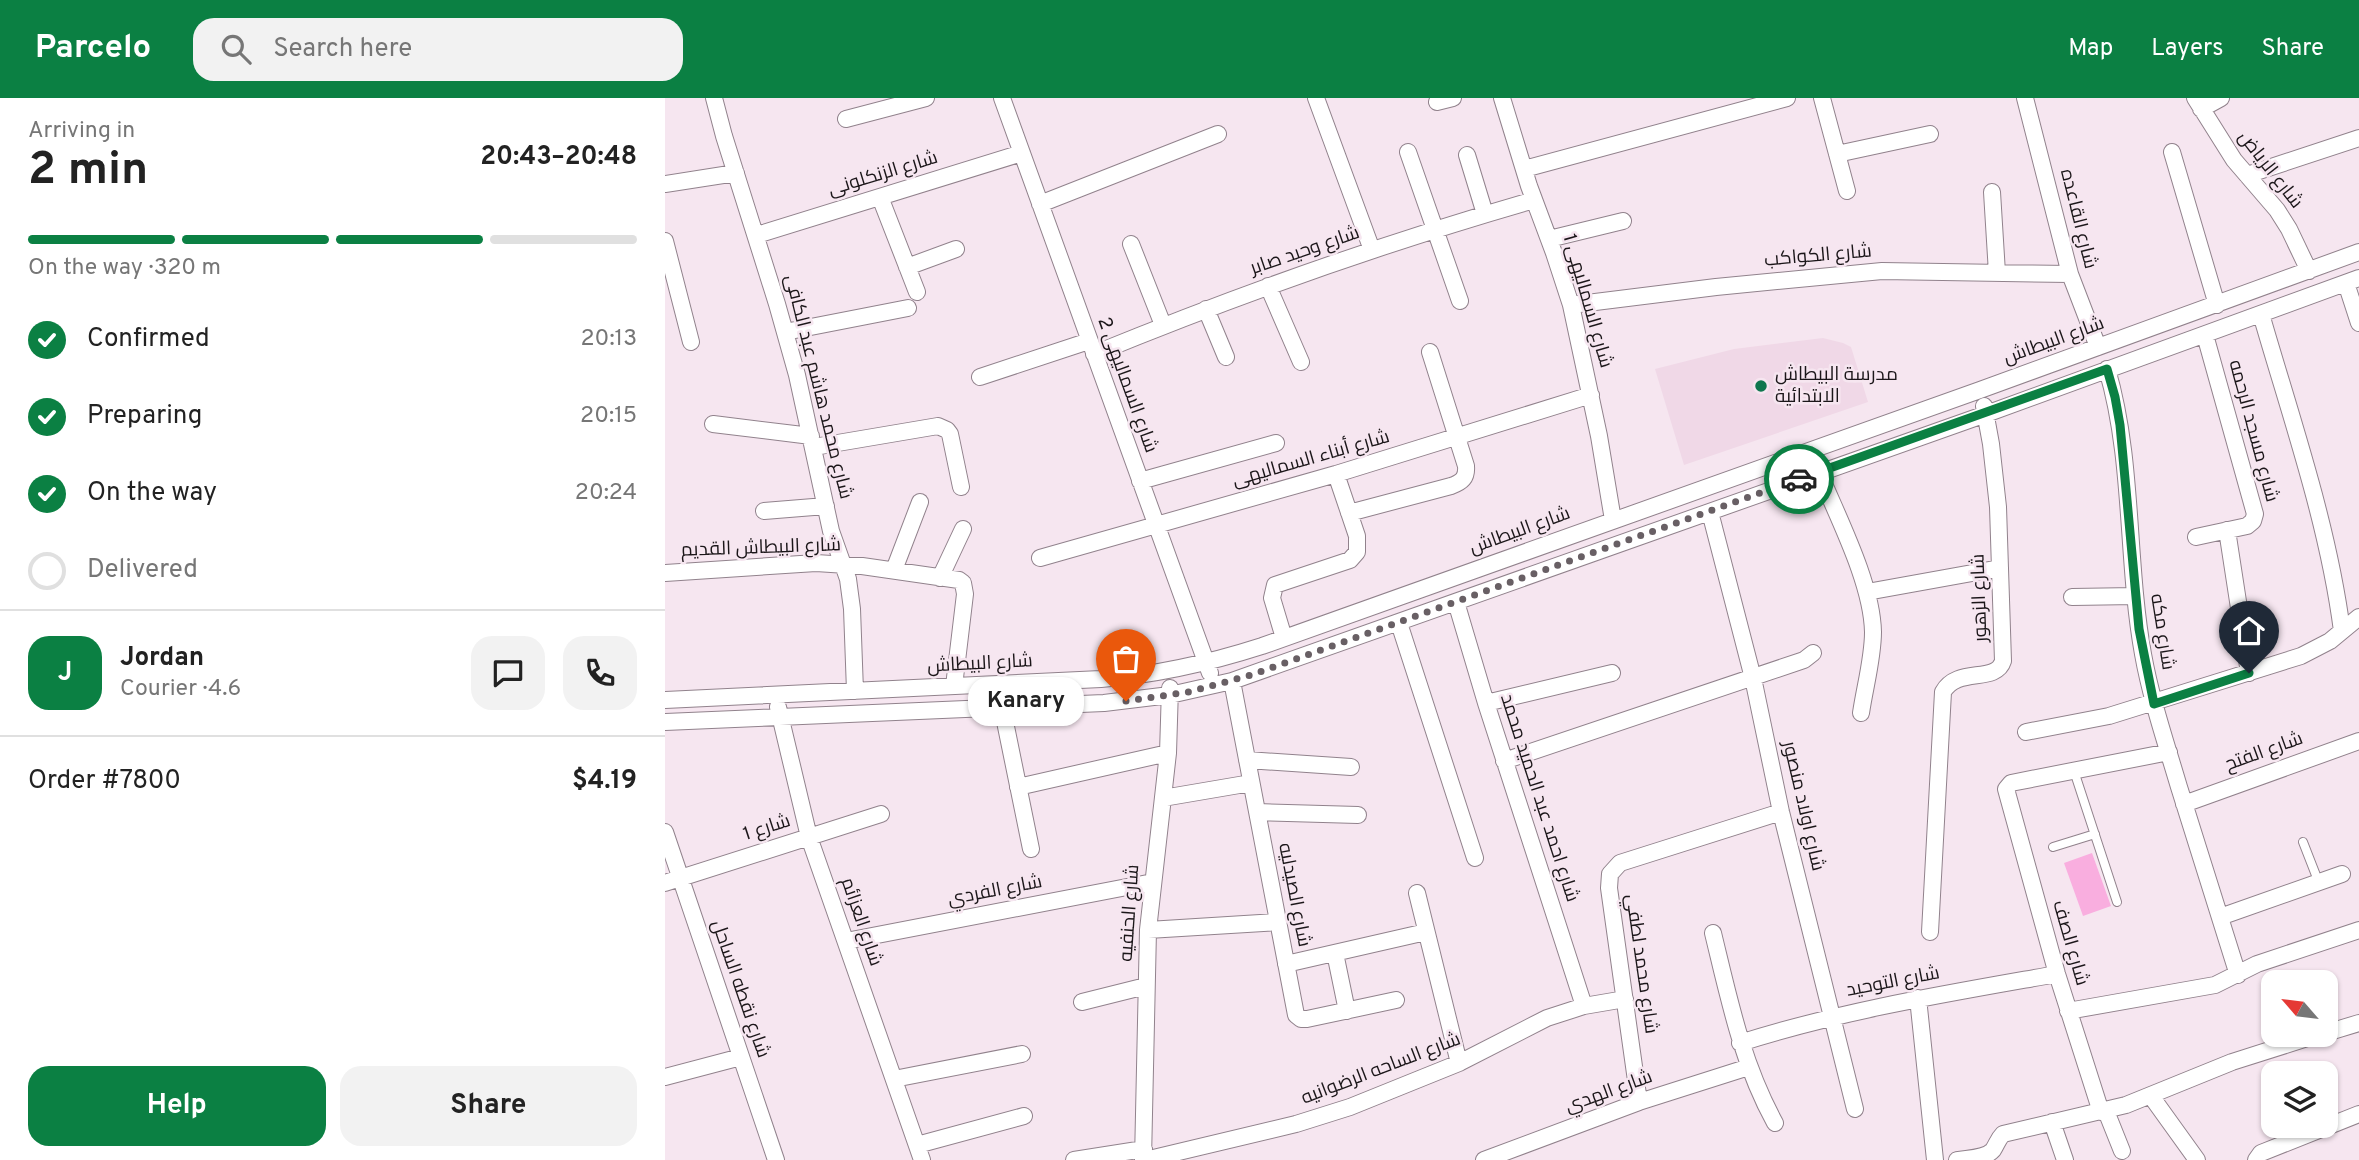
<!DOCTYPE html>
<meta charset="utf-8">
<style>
:root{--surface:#fff;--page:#f2f2f2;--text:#222;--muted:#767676;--line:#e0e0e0;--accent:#0b8043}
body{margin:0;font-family:Overpass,Cairo,sans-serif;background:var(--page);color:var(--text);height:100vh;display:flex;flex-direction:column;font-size:26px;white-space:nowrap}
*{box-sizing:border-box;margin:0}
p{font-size:23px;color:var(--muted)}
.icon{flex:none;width:38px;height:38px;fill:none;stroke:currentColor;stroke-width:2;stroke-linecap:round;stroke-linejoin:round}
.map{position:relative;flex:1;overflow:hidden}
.sheet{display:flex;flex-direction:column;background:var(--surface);width:665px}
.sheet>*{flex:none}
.needle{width:46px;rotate:298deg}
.buttons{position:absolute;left:1596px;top:872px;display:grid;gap:14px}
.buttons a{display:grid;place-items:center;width:77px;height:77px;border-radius:14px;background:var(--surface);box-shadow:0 2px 5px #0004;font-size:35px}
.pin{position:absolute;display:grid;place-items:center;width:60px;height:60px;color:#fff;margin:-72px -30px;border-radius:50% 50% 50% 0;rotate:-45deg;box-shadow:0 0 7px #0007}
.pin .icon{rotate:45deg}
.courier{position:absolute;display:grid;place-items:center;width:70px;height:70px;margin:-35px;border:5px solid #0b8043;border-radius:50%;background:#fff;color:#222;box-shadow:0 2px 9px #0007}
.bubble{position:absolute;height:49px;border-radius:21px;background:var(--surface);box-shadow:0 2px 5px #0004;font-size:23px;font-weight:700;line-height:49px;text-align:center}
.summary em{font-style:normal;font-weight:700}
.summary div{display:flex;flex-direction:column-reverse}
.summary{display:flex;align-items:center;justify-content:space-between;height:119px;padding:0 28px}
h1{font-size:46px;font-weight:700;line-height:52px}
.bar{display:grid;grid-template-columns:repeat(4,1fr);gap:10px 7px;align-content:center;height:84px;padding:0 28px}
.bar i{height:9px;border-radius:5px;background:var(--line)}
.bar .active{background:var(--accent)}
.bar p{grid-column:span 4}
.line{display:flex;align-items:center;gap:18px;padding:0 28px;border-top:2px solid var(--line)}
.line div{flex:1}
.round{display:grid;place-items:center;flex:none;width:74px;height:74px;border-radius:21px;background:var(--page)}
ol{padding:0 28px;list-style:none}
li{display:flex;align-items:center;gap:21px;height:77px}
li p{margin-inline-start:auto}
li .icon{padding:7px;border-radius:50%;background:var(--accent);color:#fff;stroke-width:4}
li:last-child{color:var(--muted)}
li i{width:38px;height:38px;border:4px solid var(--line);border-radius:50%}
.action{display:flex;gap:14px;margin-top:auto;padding:14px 28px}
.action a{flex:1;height:80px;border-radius:21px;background:var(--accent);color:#fff;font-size:28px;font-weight:700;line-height:80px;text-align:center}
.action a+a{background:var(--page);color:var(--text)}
header{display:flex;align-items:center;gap:42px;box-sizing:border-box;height:98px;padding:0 35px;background:var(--accent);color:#fff}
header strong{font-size:33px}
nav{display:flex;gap:38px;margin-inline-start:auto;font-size:24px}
.search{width:490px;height:63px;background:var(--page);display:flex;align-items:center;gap:18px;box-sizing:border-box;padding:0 24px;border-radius:21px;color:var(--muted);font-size:26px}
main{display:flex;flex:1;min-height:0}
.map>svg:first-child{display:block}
</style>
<header>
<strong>Parcelo</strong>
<div class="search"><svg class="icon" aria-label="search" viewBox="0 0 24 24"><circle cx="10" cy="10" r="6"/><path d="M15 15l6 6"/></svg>Search here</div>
<nav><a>Map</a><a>Layers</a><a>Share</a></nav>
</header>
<main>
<section class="sheet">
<div class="summary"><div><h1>2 min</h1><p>Arriving in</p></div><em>20:43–20:48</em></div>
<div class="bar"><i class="active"></i><i class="active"></i><i class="active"></i><i></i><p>On the way · 320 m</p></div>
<ol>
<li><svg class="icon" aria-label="check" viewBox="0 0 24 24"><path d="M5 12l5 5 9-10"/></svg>Confirmed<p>20:13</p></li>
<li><svg class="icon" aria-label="check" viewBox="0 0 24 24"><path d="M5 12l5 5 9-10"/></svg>Preparing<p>20:15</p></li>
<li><svg class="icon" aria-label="check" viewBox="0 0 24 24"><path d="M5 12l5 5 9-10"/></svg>On the way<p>20:24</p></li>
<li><i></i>Delivered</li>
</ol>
<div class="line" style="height:126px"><b class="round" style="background:var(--accent);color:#fff">J</b><div><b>Jordan</b><p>Courier · 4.6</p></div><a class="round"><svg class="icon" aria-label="chat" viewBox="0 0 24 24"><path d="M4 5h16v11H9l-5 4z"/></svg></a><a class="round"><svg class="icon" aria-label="phone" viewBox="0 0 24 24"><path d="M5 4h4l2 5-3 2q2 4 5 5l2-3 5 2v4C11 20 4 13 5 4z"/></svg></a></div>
<div class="line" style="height:91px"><div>Order #7800</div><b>$4.19</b></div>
<div class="action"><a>Help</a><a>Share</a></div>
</section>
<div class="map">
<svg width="1694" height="1062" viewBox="0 0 1694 1062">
<rect width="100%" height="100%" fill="#f6e6f0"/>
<!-- built -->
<path fill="#f0d8e7" d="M1158 240 1178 245 1186 249 1203 304 1019 367 990 271 1069 251Z"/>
<!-- green -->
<path fill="#f9aedf" d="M1427 755 1446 808 1418 818 1399 765Z"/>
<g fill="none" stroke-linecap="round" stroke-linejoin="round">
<!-- service casing -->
<g stroke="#91828c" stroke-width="10">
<path id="service" d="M1409 673 1452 804
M1638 744 1654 785
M1388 749 1430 736"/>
</g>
<!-- minor casing -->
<g stroke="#91828c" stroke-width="18">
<path id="minor" d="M49 0 59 38 112 206 132 277 166 433 183 481 187 511 190 593
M337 0 545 575
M651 0 707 152
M837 0 864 88 889 155 906 207 934 338 948 422
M1157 0 1182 93
M1360 0 1405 176 1433 249
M1530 0 1569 62 1612 112 1624 131 1644 173
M772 4 788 0
M1536 11 1556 0
M181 21 261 0
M743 54 795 203
M1507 54 1552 207
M1172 56 1265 36
M802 57 820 116
M859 71 1122 0
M1582 77 1694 40
M0 86 71 75
M1327 94 1332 175
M215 99 252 194
M375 106 553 36
M92 137 357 55
M884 141 958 123
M0 143 26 244
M466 146 498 227
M242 169 291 151
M1681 185 1694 225
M603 188 636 264
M906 207 1051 189 1217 173 1405 176
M541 211 561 259
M1596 216C1626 320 1663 425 1677 533
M120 234 243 210
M429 256C573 197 719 145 869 102
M1442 271C1469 363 1461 462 1478 556 1486 601 1501 645 1514 689 1534 752 1553 815 1573 877
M315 279 424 243
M48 326 146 338
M149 349 273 328 282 332 285 336 296 389
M1154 374C1173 420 1207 485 1208 534 1208 560 1200 588 1196 615
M475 383 611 345
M99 413 161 408
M1045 414 1088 580 1116 714 1190 1011
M684 415 786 388C797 384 802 380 801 368L765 254
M1562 432 1584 575
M1531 439 1582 428 1588 423 1590 416 1540 237
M375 460 671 376 926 297
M229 472 255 404
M0 475 151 465 197 468 294 482 298 485 300 496 289 588
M275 480 298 431
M1202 494 1335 470
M1407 499 1470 498
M791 504 821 605 919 908
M734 525 810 760
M619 540 607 500 610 487 685 462 692 454V438L671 376
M567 583 631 917 636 921H642L731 902
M0 602 436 581C492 577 544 565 597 548L1315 292 1694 154
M821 605 947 575
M113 609 144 739 257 1062
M337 609 366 751
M0 624 439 605 505 597 567 583 1321 316 1694 180
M1361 634 1444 618 1636 558 1665 543 1694 519
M582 662 686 669
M839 663 1139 562 1148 555
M353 689 503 655
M498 700 586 685
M1519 706 1694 643
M592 714 693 717
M0 734 111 1062
M0 785 216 716
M752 795 794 965
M1555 819 1677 776
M483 832 613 824
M1265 834 1278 594C1292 568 1331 586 1338 563L1333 409 1326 346 1319 308
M1048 835C1064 901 1077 965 1110 1025
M181 843 488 784
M670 855 682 913
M621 866 761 834
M1253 900 1270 1062
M417 904 481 888
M1403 913 1550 887 1592 866 1694 832
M1661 935 1694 925
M1075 945C1179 912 1285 895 1392 876
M0 979 76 959
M229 981 357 956
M1486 998 1532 1062
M974 1004 944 790 945 776 955 765 1116 714
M1441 1013 1457 1053
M1436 1014 1392 876 1341 691 1346 685 1504 654
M1387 1024 1400 1062
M252 1047 359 1018
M409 1062 479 1051
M478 1062 483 832 503 655 505 590
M480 1062 631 1026 685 1009 794 965 882 920 919 908 960 901
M819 1062 974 1004 1084 969
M1292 1062C1303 1060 1320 1061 1328 1052 1332 1046 1333 1041 1338 1036L1461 1007 1567 964 1655 936
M1591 1062 1596 1055 1694 1016"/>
</g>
<!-- service -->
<use href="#service" stroke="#fff" stroke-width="8"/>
<!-- minor -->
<use href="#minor" stroke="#fff" stroke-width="16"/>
</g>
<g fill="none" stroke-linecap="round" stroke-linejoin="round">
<!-- done -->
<path stroke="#685f64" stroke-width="7" stroke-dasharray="0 12.6" d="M461 603 524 594 586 577 1134 381"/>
<!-- route -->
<path stroke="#0b8043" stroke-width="9" d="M1134 381 1442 271 1450 299 1455 327 1474 531 1489 606 1584 575"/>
</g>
<!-- markers -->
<circle fill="#0f764e" stroke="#f6e6f0" stroke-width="2.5" cx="1096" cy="288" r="7"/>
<g text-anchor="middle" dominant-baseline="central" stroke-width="5" stroke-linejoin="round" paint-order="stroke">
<!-- street labels -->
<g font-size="19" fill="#1b1619" stroke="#f6e6f0">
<text transform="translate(1605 72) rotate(52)">شارع الرياض</text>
<text transform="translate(218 76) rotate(-17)">شارع الزنكلونى</text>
<text transform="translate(1413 121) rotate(76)">شارع القاعده</text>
<text transform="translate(640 153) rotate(-19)">شارع وحيد صابر</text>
<text transform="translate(1153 158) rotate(-5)">شارع الكواكب</text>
<text transform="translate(922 203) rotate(74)">شارع السماليهى 1</text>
<text transform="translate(1389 243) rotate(-20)">شارع البيطاش</text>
<text transform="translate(462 287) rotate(70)">شارع السماليهى 2</text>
<text transform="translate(153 289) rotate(76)">شارع محمد هاشم عبد الكافى</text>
<text transform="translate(1588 333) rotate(75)">شارع مسجد الرحمه</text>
<text transform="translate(646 361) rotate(-16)">شارع أبناء السماليهى</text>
<text transform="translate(855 433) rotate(-20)">شارع البيطاش</text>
<text transform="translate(96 450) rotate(-2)">شارع البيطاش القديم</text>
<text transform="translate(1315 500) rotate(-92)">شارع الزهور</text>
<text transform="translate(1497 534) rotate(81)">شارع مكه</text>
<text transform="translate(315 566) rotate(-3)">شارع البيطاش</text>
<text transform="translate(1599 654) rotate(-20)">شارع الفتح</text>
<text transform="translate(874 700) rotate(72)">شارع احمد عبد الحميد محمد</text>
<text transform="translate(1138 708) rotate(77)">شارع اولاد منصور</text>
<text transform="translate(102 730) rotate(-18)">شارع 1</text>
<text transform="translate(330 793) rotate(-11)">شارع الفردي</text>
<text transform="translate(629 797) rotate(79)">شارع الصيدليه</text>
<text transform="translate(465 815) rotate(-86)">شارع الحنفيه</text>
<text transform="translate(196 824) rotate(71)">شارع العزائم</text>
<text transform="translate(1405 845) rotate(74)">شارع الصف</text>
<text transform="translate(976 866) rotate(82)">شارع محمد لطفي</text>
<text transform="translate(1228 884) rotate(-11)">شارع التوحيد</text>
<text transform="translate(75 891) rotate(71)">شارع نقطه الساحل</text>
<text transform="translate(716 971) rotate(-21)">شارع الساحه الرضوانيه</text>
<text transform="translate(944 994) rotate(-20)">شارع الهدي</text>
</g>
<!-- poi labels -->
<g font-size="19" fill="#1b1619" stroke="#f6e6f0" text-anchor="start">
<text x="1110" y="277">مدرسة البيطاش<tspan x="1110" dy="22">الابتدائية</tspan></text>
</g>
</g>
</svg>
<div class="buttons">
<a><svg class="needle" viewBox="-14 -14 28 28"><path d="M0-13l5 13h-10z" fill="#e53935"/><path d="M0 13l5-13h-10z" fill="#767676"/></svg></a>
<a><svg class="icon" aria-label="layers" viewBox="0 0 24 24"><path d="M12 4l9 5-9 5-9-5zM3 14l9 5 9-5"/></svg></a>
</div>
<div class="pin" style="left:461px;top:603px;background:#ea580c"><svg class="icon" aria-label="bag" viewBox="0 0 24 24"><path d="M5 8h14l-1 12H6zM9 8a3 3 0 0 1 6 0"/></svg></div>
<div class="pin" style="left:1584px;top:575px;background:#1f2937"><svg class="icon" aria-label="home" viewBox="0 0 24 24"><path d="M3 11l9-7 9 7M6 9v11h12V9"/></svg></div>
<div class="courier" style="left:1134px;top:381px"><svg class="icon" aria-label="car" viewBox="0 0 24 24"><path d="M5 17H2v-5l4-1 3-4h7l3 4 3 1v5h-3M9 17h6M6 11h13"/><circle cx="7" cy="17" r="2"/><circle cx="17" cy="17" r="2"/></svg></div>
<div class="bubble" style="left:303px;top:579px;width:116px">Kanary</div>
</div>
</main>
